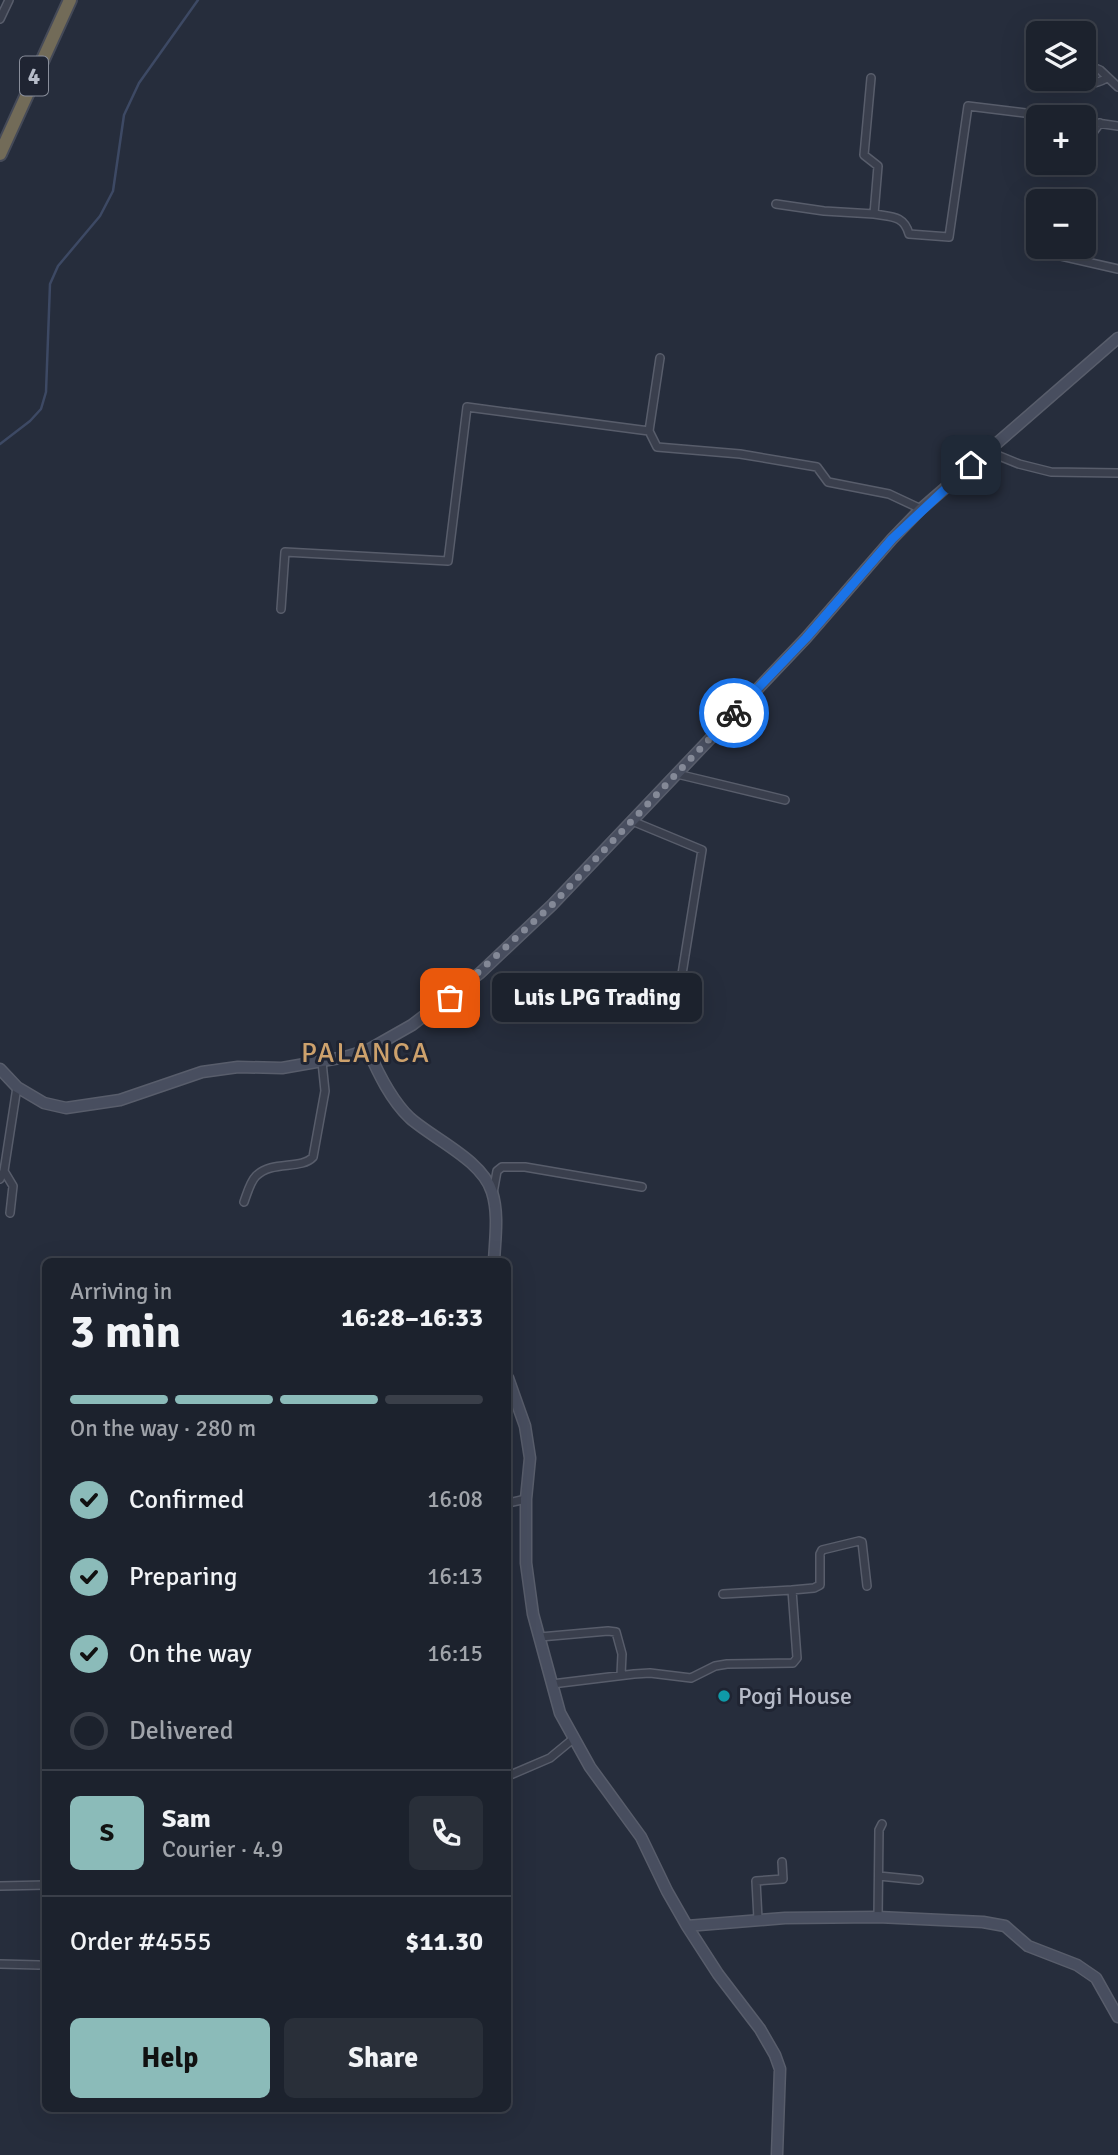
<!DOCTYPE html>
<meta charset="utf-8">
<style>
:root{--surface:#1c222d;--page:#292f39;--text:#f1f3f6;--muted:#a0a4aa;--line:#3a3f49;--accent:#8bbbb9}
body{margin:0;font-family:Signika,sans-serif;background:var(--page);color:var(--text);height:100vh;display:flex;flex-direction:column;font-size:26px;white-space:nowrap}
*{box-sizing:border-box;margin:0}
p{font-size:23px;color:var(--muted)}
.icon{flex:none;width:38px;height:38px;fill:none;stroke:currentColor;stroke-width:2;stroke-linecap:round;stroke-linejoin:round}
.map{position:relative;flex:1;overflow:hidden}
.panel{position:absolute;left:42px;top:1258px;width:469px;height:854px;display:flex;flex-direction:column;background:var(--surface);border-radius:10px;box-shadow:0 7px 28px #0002,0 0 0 2px var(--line)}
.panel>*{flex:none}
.buttons{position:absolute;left:1026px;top:21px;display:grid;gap:14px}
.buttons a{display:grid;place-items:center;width:70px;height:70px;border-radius:10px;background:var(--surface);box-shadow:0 7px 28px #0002,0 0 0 2px var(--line);font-size:35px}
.pin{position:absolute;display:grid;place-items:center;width:60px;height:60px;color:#fff;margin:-30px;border-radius:14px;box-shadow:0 4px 10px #0006}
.courier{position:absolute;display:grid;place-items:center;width:70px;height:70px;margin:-35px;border:5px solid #1a73e8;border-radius:50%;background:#fff;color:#222;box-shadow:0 2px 9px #0007}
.bubble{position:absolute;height:49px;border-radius:10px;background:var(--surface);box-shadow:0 7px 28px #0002,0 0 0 2px var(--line);font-size:23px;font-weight:700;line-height:49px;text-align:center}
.overview em{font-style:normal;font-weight:700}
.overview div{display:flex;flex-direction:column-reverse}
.overview{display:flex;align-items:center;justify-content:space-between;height:119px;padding:0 28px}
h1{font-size:46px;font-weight:700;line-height:52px}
.bar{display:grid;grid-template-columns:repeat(4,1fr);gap:10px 7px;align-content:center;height:84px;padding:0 28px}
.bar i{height:9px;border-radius:5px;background:var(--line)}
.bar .active{background:var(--accent)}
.bar p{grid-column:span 4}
.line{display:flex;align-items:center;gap:18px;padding:0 28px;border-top:2px solid var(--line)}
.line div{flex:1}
.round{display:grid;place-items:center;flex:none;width:74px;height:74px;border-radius:10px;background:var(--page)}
ol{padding:0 28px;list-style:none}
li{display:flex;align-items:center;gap:21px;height:77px}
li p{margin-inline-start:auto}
li .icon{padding:7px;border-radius:50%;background:var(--accent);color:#111;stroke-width:4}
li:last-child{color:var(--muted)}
li i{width:38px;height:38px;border:4px solid var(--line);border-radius:50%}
.cta{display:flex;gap:14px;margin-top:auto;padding:14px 28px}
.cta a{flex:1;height:80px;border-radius:10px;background:var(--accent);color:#111;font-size:28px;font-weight:700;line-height:80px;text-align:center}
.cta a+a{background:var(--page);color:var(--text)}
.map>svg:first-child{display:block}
</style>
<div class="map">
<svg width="1118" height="2155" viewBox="0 0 1118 2155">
<rect width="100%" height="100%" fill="#262d3c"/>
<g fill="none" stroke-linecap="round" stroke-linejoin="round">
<!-- stream -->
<path stroke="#3d4964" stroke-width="2.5" d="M0 444 30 421 41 409 46 392 50 284 58 266 100 216 113 191 124 115 139 83 198 0"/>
<!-- street casing -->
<g stroke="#585d6b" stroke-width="10">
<path id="street" d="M0 19 9 0
M1083 63 1100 70 1118 87
M1065 79C1079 86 1093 86 1107 78
M1083 121 1118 126
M1083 139H1088L1100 123
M776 204 824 211 874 214 878 166 864 155 871 78
M874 214C891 217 904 215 909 234L949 237 968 106 1058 117
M1030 249 1118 269
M660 358 649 431 657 447 740 454 817 467 828 482 889 494 921 509
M987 451 1019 464 1051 472 1118 473
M281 609 285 552 448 561 467 407 649 431
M677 774 785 800
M632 821 702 850 682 974
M4 1171 13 1186 10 1213
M0 1179 4 1171 17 1087
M493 1193 497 1171 502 1167H525L642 1187
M244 1202C247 1194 250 1182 256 1176 272 1160 301 1170 313 1157L325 1091 322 1062
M508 1503 526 1499
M723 1594 792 1590
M540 1637 608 1631 616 1632 622 1654 621 1675
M552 1684 634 1674 650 1673 691 1678 715 1666 727 1664 793 1663 797 1658 792 1590 814 1588 820 1585V1554L822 1550 859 1541 862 1542 867 1586
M508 1776 550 1758 573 1739
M879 1876 919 1880
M0 1886 46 1885
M878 1917 879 1830 882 1824
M758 1919 756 1881 783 1879 782 1862
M0 1964 39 1965"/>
</g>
<!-- secondary casing -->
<g stroke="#585d6b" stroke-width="13">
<path id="secondary" d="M368 1050C378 1073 391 1100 410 1118 435 1140 482 1160 492 1192 499 1214 495 1239 494 1262
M0 1069 17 1087 44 1103 66 1108 120 1100 202 1072 238 1067 282 1068 345 1057 368 1050 412 1025 480 973 552 905 806 638 892 539 921 509 1118 338
M508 1378 525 1426 530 1458 526 1499V1563L533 1614 560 1713 590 1767 641 1837 667 1891 687 1926 718 1974 760 2029 775 2055 780 2069 777 2155
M687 1926 785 1918 878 1917 983 1922 1005 1926 1028 1946 1077 1965 1096 1978 1118 2017"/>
</g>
<!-- highway casing -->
<g stroke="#454a58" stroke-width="16">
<path id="highway" d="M0 154 70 0"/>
</g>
<!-- street -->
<use href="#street" stroke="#3a3f4d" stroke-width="7"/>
<!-- secondary -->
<use href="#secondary" stroke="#484e5f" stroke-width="10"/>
<!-- highway -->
<use href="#highway" stroke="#726b58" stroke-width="12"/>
</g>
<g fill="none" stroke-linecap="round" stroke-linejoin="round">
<!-- done -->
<path stroke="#848997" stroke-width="7" stroke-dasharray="0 12.6" d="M450 998 552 905 734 713"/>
<!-- route -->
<path stroke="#1a73e8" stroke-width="9" d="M734 713 806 638 892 539 971 465"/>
</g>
<!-- markers -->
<circle fill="#0f9aa8" stroke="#1f2432" stroke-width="2.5" cx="724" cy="1696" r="7"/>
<g text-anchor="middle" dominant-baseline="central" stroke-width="6" stroke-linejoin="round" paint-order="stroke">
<!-- shield labels -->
<rect fill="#1f2432" stroke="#898e9b" stroke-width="2" x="20" y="56.5" width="28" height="39" rx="5"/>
<g font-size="23" font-weight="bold" fill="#b6bbc8">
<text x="34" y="76">4</text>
</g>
<!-- poi labels -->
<g font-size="24" fill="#b6bbc8" stroke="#1f2432" text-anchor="start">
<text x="738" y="1696">Pogi House</text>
</g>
<!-- quarter labels -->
<g font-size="28" letter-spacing="2" fill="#cda16c" stroke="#1f2432">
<text x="366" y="1053">PALANCA</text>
</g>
</g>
</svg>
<div class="buttons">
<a><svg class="icon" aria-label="layers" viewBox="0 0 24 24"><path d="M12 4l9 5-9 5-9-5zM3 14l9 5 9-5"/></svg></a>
<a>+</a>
<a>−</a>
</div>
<div class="pin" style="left:450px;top:998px;background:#ea580c"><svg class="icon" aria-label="bag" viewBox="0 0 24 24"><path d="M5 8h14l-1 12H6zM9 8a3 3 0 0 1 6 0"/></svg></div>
<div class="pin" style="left:971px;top:465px;background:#1f2937"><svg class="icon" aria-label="home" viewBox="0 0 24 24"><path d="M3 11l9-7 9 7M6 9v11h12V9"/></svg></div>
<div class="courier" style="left:734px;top:713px"><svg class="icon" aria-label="bike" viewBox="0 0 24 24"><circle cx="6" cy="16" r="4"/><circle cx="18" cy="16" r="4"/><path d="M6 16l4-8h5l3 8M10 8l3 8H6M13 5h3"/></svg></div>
<div class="bubble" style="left:492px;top:973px;width:210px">Luis LPG Trading</div>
<section class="panel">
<div class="overview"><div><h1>3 min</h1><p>Arriving in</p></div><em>16:28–16:33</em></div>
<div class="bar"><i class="active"></i><i class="active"></i><i class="active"></i><i></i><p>On the way · 280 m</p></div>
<ol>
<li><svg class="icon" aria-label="check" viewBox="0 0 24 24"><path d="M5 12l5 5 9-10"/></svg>Confirmed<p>16:08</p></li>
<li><svg class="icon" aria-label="check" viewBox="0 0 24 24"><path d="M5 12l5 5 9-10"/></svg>Preparing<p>16:13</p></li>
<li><svg class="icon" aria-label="check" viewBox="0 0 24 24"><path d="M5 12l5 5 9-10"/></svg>On the way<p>16:15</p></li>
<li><i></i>Delivered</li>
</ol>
<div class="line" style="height:126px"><b class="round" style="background:var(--accent);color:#111">S</b><div><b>Sam</b><p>Courier · 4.9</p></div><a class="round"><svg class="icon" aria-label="phone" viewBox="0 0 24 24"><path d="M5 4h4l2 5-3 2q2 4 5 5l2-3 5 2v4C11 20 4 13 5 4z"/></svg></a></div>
<div class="line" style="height:91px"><div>Order #4555</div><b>$11.30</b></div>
<div class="cta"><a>Help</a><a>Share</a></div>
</section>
</div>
